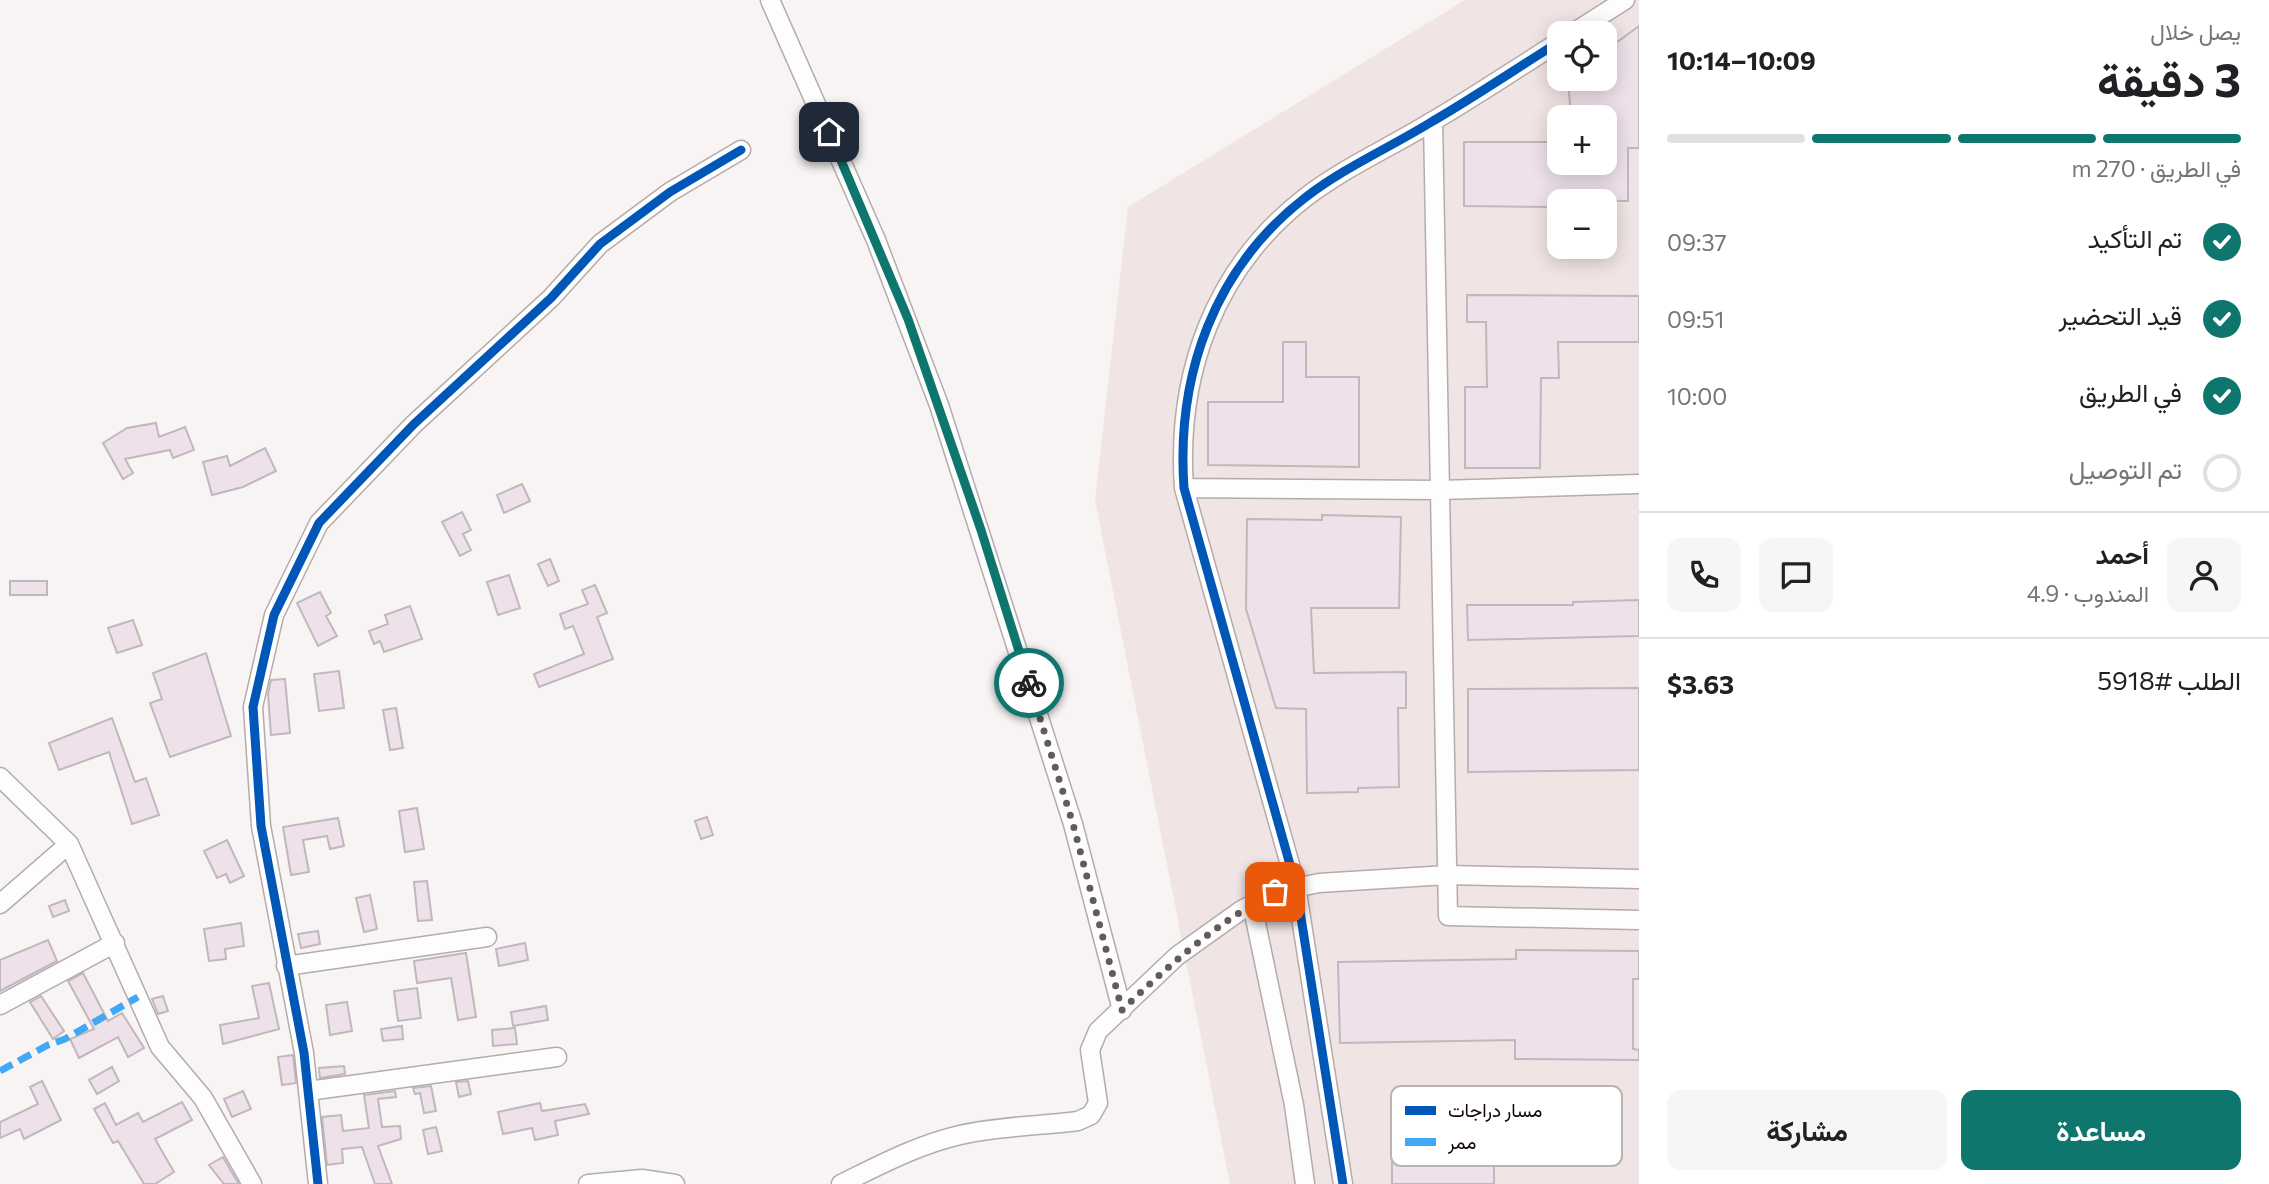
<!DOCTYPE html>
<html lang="ar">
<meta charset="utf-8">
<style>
:root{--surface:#fff;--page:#f6f6f6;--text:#202124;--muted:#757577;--line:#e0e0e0;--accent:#0f766e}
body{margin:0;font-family:Commissioner,Vazirmatn,sans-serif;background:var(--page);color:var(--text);direction:rtl;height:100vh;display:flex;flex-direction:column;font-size:26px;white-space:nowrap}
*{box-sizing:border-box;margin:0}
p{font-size:23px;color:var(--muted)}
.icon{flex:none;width:38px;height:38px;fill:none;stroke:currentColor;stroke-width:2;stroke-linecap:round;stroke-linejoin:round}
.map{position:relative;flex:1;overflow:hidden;direction:ltr}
.drawer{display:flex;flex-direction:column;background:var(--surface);width:630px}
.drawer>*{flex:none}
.buttons{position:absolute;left:1547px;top:21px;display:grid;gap:14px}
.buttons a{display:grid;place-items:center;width:70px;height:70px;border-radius:14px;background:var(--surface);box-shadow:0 4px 18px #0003;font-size:35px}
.pin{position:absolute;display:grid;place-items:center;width:60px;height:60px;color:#fff;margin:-30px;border-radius:14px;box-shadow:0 4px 10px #0006}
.courier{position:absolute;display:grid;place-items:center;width:70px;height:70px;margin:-35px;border:5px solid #0f766e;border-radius:50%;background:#fff;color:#222;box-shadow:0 2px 9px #0007}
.headline em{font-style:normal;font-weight:700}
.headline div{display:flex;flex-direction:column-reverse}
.headline{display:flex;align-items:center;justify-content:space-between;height:119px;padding:0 28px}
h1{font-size:46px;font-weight:700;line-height:52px}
.bar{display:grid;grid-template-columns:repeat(4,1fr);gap:10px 7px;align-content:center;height:84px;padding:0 28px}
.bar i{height:9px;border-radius:5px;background:var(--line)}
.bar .current{background:var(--accent)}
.bar p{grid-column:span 4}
.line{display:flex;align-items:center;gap:18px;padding:0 28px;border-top:2px solid var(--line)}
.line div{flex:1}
.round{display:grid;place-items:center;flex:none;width:74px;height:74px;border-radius:14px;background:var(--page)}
ol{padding:0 28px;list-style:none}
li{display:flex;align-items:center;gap:21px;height:77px}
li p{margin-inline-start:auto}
li .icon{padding:7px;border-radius:50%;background:var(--accent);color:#fff;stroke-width:4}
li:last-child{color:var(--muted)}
li i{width:38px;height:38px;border:4px solid var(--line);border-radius:50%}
.button{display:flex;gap:14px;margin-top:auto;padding:14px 28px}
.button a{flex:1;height:80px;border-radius:14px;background:var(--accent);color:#fff;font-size:28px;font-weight:700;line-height:80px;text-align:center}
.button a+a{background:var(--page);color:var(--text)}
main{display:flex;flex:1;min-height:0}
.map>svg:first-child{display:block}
</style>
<main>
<section class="drawer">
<div class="headline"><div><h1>3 دقيقة</h1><p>يصل خلال</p></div><em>10:09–10:14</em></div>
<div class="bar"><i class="current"></i><i class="current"></i><i class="current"></i><i></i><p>في الطريق · 270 m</p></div>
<ol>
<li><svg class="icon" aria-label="check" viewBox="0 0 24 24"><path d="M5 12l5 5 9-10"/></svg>تم التأكيد<p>09:37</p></li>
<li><svg class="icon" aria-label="check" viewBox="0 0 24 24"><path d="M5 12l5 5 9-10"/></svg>قيد التحضير<p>09:51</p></li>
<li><svg class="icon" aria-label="check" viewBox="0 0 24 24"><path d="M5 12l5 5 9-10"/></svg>في الطريق<p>10:00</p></li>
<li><i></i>تم التوصيل</li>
</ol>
<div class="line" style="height:126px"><a class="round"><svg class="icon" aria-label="person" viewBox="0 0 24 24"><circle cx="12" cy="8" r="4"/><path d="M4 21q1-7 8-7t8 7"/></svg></a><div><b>أحمد</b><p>المندوب · 4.9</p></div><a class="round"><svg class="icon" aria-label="chat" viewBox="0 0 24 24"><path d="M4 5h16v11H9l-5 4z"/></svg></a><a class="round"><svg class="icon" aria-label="phone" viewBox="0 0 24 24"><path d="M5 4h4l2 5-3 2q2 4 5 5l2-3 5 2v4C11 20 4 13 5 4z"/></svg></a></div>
<div class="line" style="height:91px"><div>الطلب #5918</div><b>$3.63</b></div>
<div class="button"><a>مساعدة</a><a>مشاركة</a></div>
</section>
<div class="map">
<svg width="1639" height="1184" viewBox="0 0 1639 1184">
<rect width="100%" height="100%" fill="#f8f4f4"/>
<!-- built -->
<path fill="#f1e4e5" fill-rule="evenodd" d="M1465 0H1639V1184H1230L1095 500 1128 207ZM1559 33H1605V79H1559ZM1559 117H1605V163H1559ZM1559 201H1605V247H1559Z"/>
<!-- building -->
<path fill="#efe1ea" stroke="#bfb8bc" stroke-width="2" d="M1639 26V148H1628V201L1554 200V207L1464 206V142H1554V163H1605V117H1571L1568 79H1605V51Z
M1467 295 1639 296V342H1558L1559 378H1541L1540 468H1465V387H1487L1486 322H1467Z
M1283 342H1306V377H1359V467L1208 465V402H1283Z
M156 423 159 437 185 427 194 450 173 458 170 450 125 459 133 473 123 479 103 443 127 428Z
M265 448 276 471 243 487 212 495 203 462 227 456 230 466Z
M522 484 530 501 504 513 497 495Z
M462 512 471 530 463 534 471 550 460 556 442 522Z
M1322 515 1401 517 1399 608H1311L1314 673 1406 672V708H1398L1399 787 1358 788V792L1307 793 1306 709 1276 708 1246 609 1247 519 1322 520Z
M550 559 559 581 548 586 538 564Z
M509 575 520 608 498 615 487 582Z
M10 581H47V595H10Z
M595 585 607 613 597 617 613 659 539 687 534 674 584 654 573 626 565 629 560 614 588 604 582 590Z
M320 592 331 613 326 616 337 636 318 646 297 603Z
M1639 600V636L1468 640 1467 605H1573V602Z
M410 606 422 639 384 652 380 641 374 644 369 631 388 624 385 615Z
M133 620 142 645 117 653 108 628Z
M206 653 231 736 170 757 150 703 162 699 153 673Z
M339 671 344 708 319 711 314 674Z
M285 679 290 733 271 735 268 694 271 680Z
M1639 688V770L1468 772V689Z
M396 708 403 748 390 750 383 710Z
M112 718 135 782 146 778 159 815 132 824 109 752 59 770 49 743Z
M417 808 424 849 405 852 399 811Z
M707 817 713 835 701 839 695 821Z
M338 818 344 846 330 849 327 836 303 840 309 872 291 875 283 827Z
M227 840 244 876 230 883 226 874 217 878 204 851Z
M427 881 432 920 418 921 414 882Z
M370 895 377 929 364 932 356 898Z
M65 900 69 911 53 917 49 906Z
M241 923 244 946 225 949 226 959 209 961 204 929Z
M318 931 320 944 301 948 298 934Z
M48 940 57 961 0 991V960Z
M525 943 528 960 499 966 496 949Z
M1516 950 1639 951V979H1633V1049L1639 1050V1060L1515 1059V1040L1340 1043 1338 962 1516 959Z
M466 953 476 1017 458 1020 451 978 417 983 414 961Z
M83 973 108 1021 122 1013 144 1048 128 1057 118 1037 79 1058 70 1039 94 1029 68 981Z
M269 983 279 1029 223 1044 220 1025 259 1018 252 986Z
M417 988 421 1018 398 1021 394 991Z
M41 996 64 1031 53 1039 30 1002Z
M163 996 168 1011 158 1014 152 999Z
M347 1002 352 1031 330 1035 326 1005Z
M546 1006 548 1020 513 1026 511 1012Z
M402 1026 403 1039 383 1041 381 1029Z
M515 1028 517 1044 493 1046 492 1030Z
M293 1055 296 1083 282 1085 278 1057Z
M344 1066 345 1074 320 1078 319 1068Z
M112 1067 119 1081 97 1094 89 1080Z
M42 1081 61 1120 24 1139 20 1129 0 1138V1122L38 1104 30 1087Z
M468 1081 471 1094 459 1097 456 1082Z
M431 1086 436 1111 424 1113 420 1093 415 1094 413 1088Z
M243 1091 251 1109 232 1117 224 1099Z
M395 1091 396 1097 378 1099 382 1127 400 1126 401 1139 378 1146 392 1184H375L362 1147 342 1149 343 1163 327 1165 322 1117 341 1115 343 1131 369 1128 364 1095Z
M182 1102 192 1120 155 1139 174 1172 155 1184H144L118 1141 113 1143 94 1109 105 1103 116 1125 138 1113 143 1122Z
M540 1103 542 1111 585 1104 589 1114 555 1121 558 1135 535 1140 532 1128 503 1134 498 1112Z
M436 1127 442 1151 428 1154 423 1130Z
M1392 1143 1494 1145V1184H1392Z
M223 1157 231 1171 239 1184H224L209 1165Z"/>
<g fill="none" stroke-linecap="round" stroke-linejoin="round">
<!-- minor casing -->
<g stroke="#b4abac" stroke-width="21">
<path id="minor" d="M770 0 876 240 939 405 1073 824 1122 1010
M1573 33 1625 0
M1433 121 1448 916 1639 920
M1184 488 1439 490 1639 484
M0 777 69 844 160 1047 203 1098 252 1184
M0 904 69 844
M1252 904 1294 1105 1305 1184
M286 966 487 937
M0 1005 115 943
M308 1091 557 1057
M318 1184 304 1053 261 826 253 707 274 615 319 523 414 424 551 298 600 244 670 192 741 150
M588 1184 642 1179 675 1184
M841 1184C880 1165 917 1145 960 1135 999 1126 1039 1126 1078 1121L1091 1115 1098 1103 1090 1050 1098 1031 1177 956 1240 911 1275 892 1319 883 1447 875 1639 879
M1343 1184 1296 886 1184 488C1176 375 1214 268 1306 197 1345 167 1391 147 1433 121 1476 96 1517 68 1559 42"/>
</g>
<!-- minor -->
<use href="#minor" stroke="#fefdfd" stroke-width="18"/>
<!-- quiet -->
<path stroke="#3fa9f5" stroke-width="7" stroke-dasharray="14 7" stroke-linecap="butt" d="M0 1071 48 1045 65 1039 138 997"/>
<!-- cycleway casing -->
<g stroke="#fff" stroke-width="13">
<path id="cycleway" d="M318 1184 304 1053 261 826 253 707 274 615 319 523 414 424 551 298 600 244 670 192 741 150
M1343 1184 1296 886 1184 488C1176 375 1214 268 1306 197 1345 167 1391 147 1433 121 1476 96 1517 68 1559 42"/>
</g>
<!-- cycleway -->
<use href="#cycleway" stroke="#0057b8" stroke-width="9"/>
</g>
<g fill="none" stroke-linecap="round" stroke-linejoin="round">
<!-- done -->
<path stroke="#635a5c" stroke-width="7" stroke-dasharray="0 12.6" d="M1029 683 1073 824 1122 1010C1169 965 1216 923 1275 892"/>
<!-- route -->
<path stroke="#0f766e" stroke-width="9" d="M829 132 908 319 981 530 1029 683"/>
</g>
<!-- legend -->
<rect x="1391" y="1086" width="231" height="80" rx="10" fill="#fff" stroke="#b8b5b6" stroke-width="2"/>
<rect x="1405" y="1106" width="31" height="9" fill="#0057b8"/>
<rect x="1405" y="1138" width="31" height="8" fill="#3fa9f5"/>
<g font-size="19" fill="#13070a">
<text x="1448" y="1117">مسار دراجات</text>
<text x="1448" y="1149">ممر</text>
</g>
</svg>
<div class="buttons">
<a><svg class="icon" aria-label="locate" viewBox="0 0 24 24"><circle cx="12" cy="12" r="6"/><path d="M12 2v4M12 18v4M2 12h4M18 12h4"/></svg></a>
<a>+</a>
<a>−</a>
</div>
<div class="pin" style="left:1275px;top:892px;background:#ea580c"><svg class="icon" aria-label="bag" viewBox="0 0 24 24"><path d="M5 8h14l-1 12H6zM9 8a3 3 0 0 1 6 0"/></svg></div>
<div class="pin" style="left:829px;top:132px;background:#1f2937"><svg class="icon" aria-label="home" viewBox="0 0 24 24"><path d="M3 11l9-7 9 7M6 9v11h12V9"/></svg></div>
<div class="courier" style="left:1029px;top:683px"><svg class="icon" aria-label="bike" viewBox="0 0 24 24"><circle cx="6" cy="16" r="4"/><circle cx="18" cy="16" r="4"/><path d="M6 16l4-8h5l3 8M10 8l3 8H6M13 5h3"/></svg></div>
</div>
</main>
